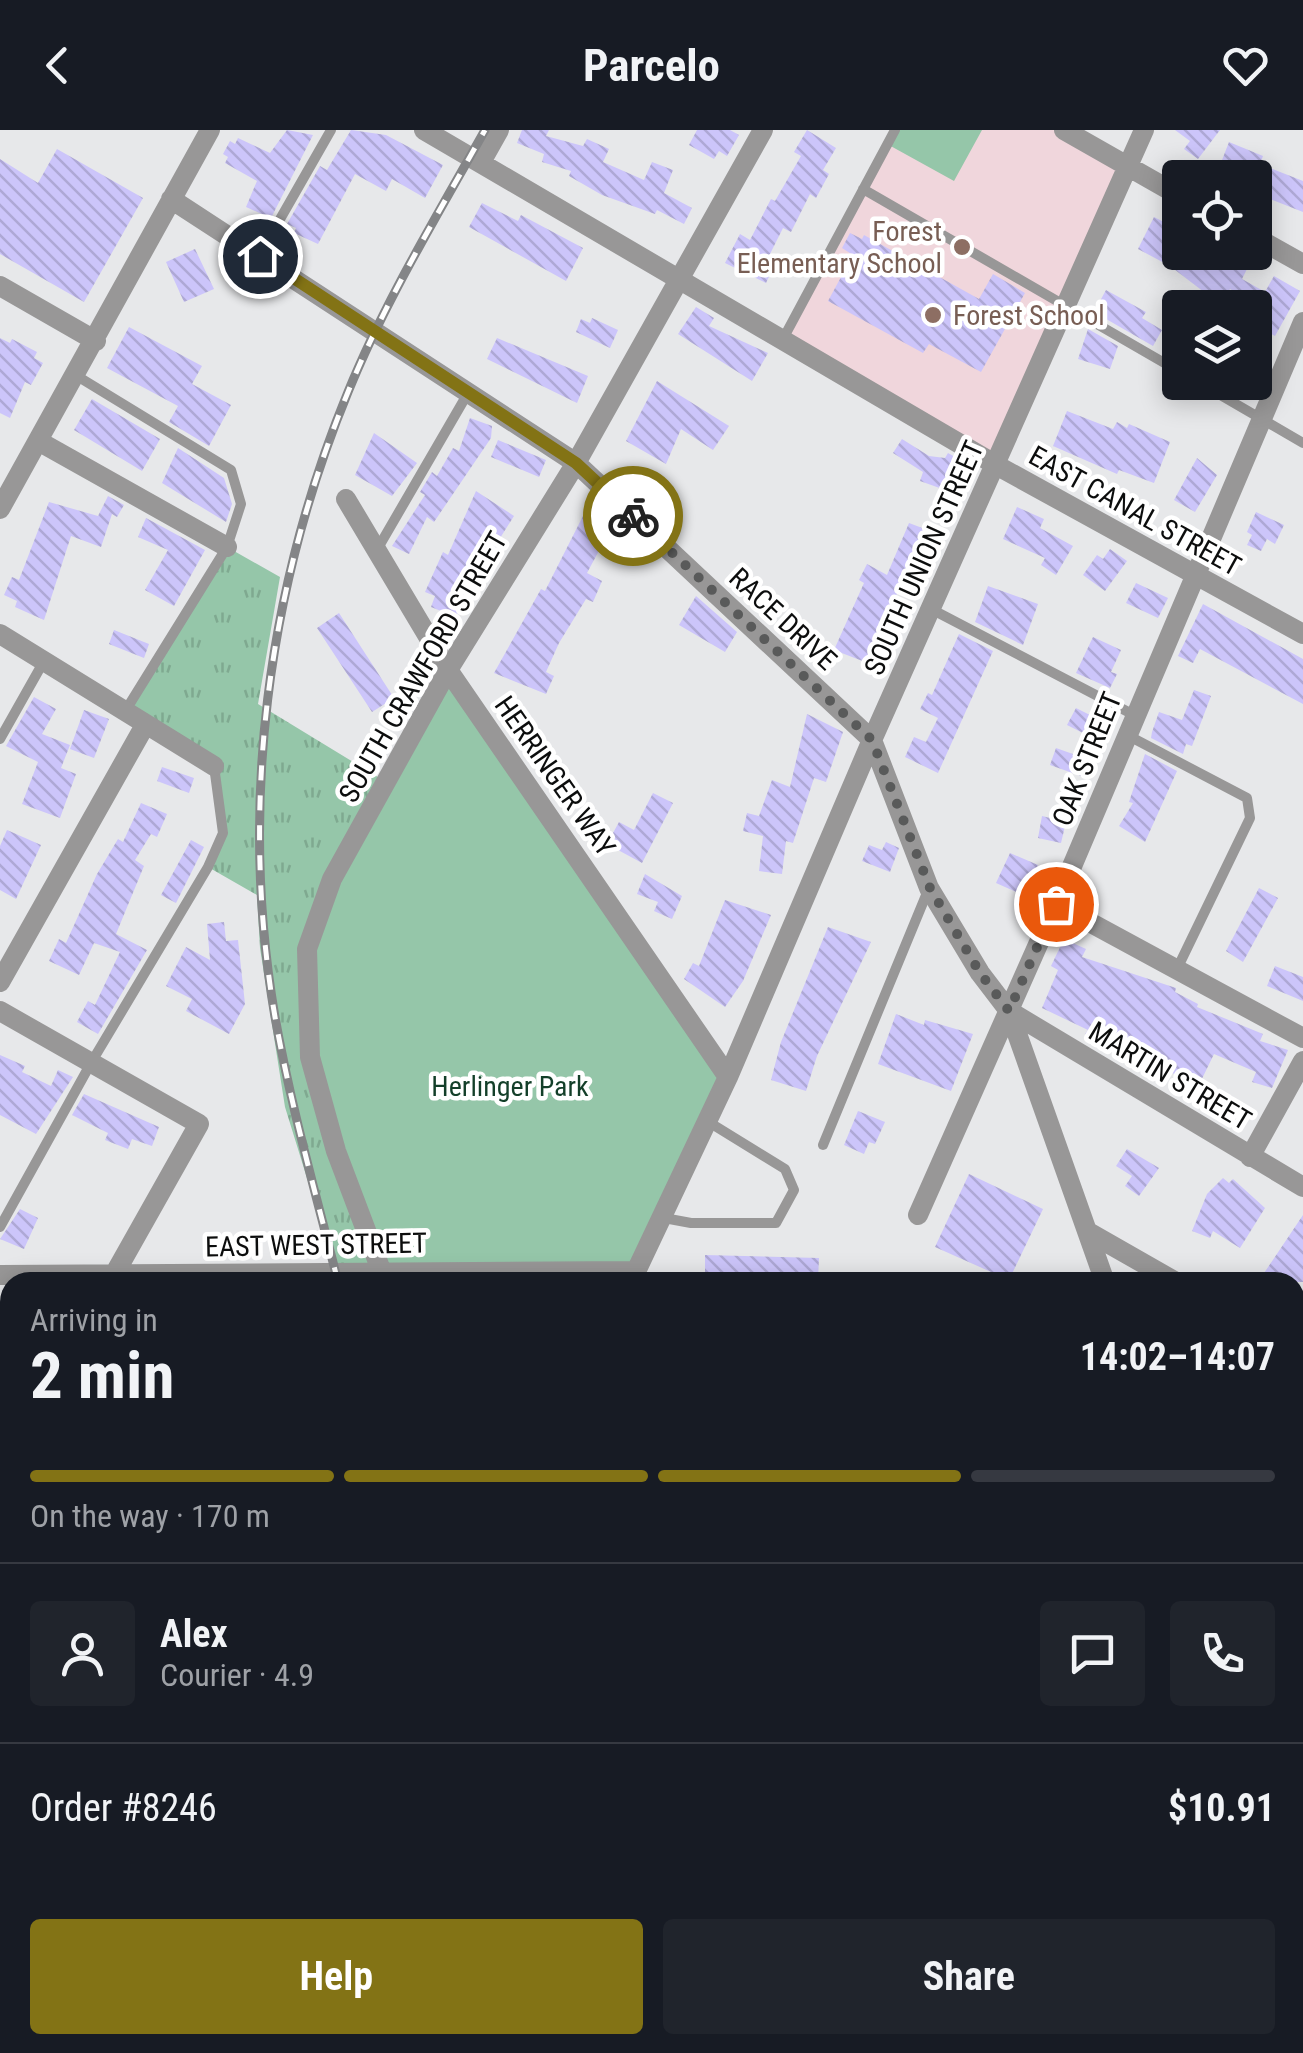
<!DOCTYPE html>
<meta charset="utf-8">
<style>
:root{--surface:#171b24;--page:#20242c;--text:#f1f3f6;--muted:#9ea1a6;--line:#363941;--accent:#837315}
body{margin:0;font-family:"Roboto Condensed",sans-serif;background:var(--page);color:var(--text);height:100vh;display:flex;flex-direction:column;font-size:38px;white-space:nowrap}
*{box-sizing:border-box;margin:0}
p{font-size:32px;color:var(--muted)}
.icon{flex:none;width:55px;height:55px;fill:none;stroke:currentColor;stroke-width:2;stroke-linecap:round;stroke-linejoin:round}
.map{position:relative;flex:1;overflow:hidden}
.drawer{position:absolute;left:0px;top:1142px;width:1305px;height:782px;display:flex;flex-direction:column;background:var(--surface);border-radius:30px 30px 0 0;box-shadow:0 5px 25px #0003}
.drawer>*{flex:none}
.tools{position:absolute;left:1162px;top:30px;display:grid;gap:20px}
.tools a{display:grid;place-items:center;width:110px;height:110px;border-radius:10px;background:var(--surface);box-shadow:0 5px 25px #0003;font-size:50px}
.pin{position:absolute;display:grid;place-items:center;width:85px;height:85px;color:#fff;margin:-42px;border:5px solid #fff;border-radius:50%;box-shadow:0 2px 10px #0007}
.courier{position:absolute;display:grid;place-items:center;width:100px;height:100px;margin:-50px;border:8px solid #837315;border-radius:50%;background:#fff;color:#222;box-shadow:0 2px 12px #0007}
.head em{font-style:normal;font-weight:700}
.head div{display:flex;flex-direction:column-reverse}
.head{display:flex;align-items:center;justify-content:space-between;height:170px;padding:0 30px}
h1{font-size:65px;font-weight:700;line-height:75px}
.bar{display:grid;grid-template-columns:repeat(4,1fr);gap:15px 10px;align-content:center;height:120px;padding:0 30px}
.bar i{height:12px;border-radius:8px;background:var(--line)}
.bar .selected{background:var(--accent)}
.bar p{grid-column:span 4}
.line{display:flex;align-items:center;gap:25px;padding:0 30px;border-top:2px solid var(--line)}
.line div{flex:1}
.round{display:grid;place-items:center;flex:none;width:105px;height:105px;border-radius:10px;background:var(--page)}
.button{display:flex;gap:20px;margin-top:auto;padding:20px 30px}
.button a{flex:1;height:115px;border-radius:10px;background:var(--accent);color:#fff;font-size:40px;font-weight:700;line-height:115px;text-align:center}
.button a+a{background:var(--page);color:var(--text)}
header{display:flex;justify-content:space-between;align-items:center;height:130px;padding:0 30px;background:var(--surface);font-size:45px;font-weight:700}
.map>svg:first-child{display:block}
</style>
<header><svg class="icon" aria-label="back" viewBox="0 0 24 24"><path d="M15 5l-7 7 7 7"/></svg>Parcelo<svg class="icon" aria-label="heart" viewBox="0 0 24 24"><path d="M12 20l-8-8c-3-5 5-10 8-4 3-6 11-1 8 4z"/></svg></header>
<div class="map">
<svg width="1303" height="1923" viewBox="0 0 1303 1923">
<defs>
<pattern id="grass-tufts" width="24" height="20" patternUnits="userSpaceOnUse" patternTransform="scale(2.5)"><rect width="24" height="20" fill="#95c6a9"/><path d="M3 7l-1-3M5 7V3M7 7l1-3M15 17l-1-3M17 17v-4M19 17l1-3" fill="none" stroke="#7fa990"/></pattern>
<pattern id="forest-firs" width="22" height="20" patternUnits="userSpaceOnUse" patternTransform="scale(2.5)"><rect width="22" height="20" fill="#95c6a9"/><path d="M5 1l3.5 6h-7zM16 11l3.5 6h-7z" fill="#7fa990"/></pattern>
<pattern id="building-back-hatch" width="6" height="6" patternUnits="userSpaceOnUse" patternTransform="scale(2.5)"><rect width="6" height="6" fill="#ccc5fa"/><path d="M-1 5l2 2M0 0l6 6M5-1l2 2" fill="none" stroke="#aea8d5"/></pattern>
</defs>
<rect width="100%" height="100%" fill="#e7e8ea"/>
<!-- education -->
<path fill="#f0d6dc" d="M895 0H1064L1128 37 996 335 783 209Z"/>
<!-- grass -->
<path fill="url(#grass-tufts)" d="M227 417 280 447 258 574 386 652 381 1140 336 1142 285 977 260 818 257 765 208 737 223 703 214 637 124 584Z"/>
<!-- forest -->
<path fill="url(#forest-firs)" d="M1295 1678 1303 1683V1923H1115L1114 1915H1295Z"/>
<!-- park -->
<path fill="#95c6a9" d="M895 0H982L954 51 887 14Z
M448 540 728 947 633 1141 381 1140 310 927 307 819Z"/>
<!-- building -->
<path fill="url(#building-back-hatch)" d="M287 0 313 5 271 88 246 77 257 51 225 33 228 27 223 24 230 11 235 14 238 8 270 23Z
M351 0 386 5 443 35 425 68 392 49 386 61 355 44 318 114 294 103 296 98 287 94 320 36 327 40Z
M522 0H549L546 6 583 16 587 9 609 19 603 32 644 50 652 32 673 40 664 63 692 78 684 94 657 80 655 84 602 65 569 46 571 41 542 32 544 24 517 13Z
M697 0H730L739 5 727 26 719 21 714 29 689 15Z
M807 0 836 18 823 40 829 44 816 68 810 64 791 102 783 98 769 126 777 130 766 153 725 133 740 104 750 110 771 69 775 71 801 26 794 22Z
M1175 0H1220L1198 29 1184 19 1190 11Z
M1229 12 1263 26 1260 34 1303 51V82L1255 63 1262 48 1217 43Z
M57 19 143 68 84 172 0 124V29L38 53Z
M482 73 518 91 521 85 583 118 566 151 469 97Z
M1154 87 1180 100V122H1221L1248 137 1242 149 1265 162 1274 146 1300 161 1275 206 1255 195V173L1230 159 1221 175 1170 136 1138 119Z
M850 103 862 109 864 105 979 169 993 144 1025 163 981 242 929 214 923 223 828 171 853 125 842 118Z
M195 119 214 159 184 172 166 132Z
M1106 160 1146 182 1142 188 1162 200 1153 216 1094 182Z
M696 177 714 188 709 196 768 223 752 251 678 204Z
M592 188 618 200 610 218 576 202 581 189 590 193Z
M129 197 202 236 192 254 231 275 209 316 169 292 178 276 107 238Z
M1088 199 1118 216 1110 239 1078 229Z
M0 208 10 213 12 209 37 222 34 228 43 233 31 255 25 252 10 288 0 283Z
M497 208 588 246 577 273 487 229Z
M657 251 729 296 713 320 681 299 666 334 626 311Z
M92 269 160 309 142 341 74 300Z
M1067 281 1113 299 1117 292 1127 298 1129 294 1170 312 1154 353 1119 340 1117 344 1053 316Z
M470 288 492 296 491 308 434 392 427 387 409 424 392 416 425 365 420 362 432 342 437 346 453 318 459 321Z
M374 303 417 333 392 366 355 345Z
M902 309 929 326 945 328 948 323 973 337 962 366 920 351 923 342 893 323Z
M498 310 546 330 539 347 491 327Z
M178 318 224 348 232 374 226 392 162 353Z
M1197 328 1217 345 1195 382 1174 370Z
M476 361 514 386 468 459 456 487 431 477 435 466 425 462 443 422 448 425Z
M108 366 124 375 117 387 112 384 101 417 71 406 44 490 15 477 17 471 4 465 12 447 19 450 49 372 98 386Z
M1017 377 1044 389 1040 398 1073 416 1056 445 1041 435 1045 428 1003 409Z
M585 382 639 411 632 428 602 415 587 443 602 451 593 472 586 469 559 513 546 542 554 546 546 564 494 543 541 459 545 461Z
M1256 382 1284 395 1275 414 1267 409 1261 421 1247 415 1252 405 1247 402Z
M146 388 205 420 174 476 145 460 168 420 138 407Z
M909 393 933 402 917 440 911 437 890 477 904 483 898 498 882 491 865 532 834 520 864 453 859 450 867 434 887 445Z
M1110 419 1127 431 1105 461 1083 445 1097 425 1103 429Z
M1136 453 1168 468 1158 488 1126 473Z
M988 456 1038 474 1023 515 975 492Z
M696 466 737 502 725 522 679 495Z
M1203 474 1303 529V574L1200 519 1193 533 1178 526Z
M339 483 394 568 372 582 317 498Z
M114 500 149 514 144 528 109 514Z
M959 504 993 521 938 643 905 627 914 607 926 612 938 588 920 579 928 563 932 565Z
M1093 507 1121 520 1111 542 1117 544 1110 558 1076 543Z
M1194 560 1211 566 1192 616 1186 614 1183 624 1151 608 1152 602 1159 582 1182 590Z
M34 567 56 579 42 604 70 615 61 638 76 644 60 688 22 674 38 632 6 616Z
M1076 578 1100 590 1091 607 1067 595Z
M84 580 109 589 94 628 70 619Z
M807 584 843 602 826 652 814 648 793 713 786 711 782 744 759 741 763 706 743 701 747 683 759 686 772 650 790 657Z
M1056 618 1087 629 1081 646 1050 635Z
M1145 624 1177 641 1145 712 1119 696 1133 673 1129 672Z
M162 637 194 648 189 663 157 651Z
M653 663 673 673 642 733 607 714 619 692 634 700Z
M141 673 167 684 157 707 151 704 135 730 144 736 116 804 147 820 98 904 77 892 88 871 95 875 120 822 94 813 79 845 49 831 59 809 66 813 97 744 118 709 123 712Z
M1042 686 1066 692 1061 713 1038 708Z
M7 700 41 715 16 769 0 760V716Z
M191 710 204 717 176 773 161 765Z
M886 712 899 718 890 742 862 731 869 715 882 720Z
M1010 723 1038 735 1023 765 996 753Z
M645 744 682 766 672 789 654 781 658 772 637 764Z
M1259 758 1278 768 1243 832 1226 821Z
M725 770 771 785 743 851 725 877 684 849 693 833 699 836Z
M224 792 226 811 238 810 245 874 229 904 186 881 192 869 166 856 186 817 210 830 207 794Z
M828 797 871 812 817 926 806 961 771 950 781 912Z
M1064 809 1086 819 1082 827 1176 858 1175 862 1198 874 1197 877 1263 904 1260 911 1288 920 1272 958 1252 952 1256 942 1214 924 1197 959 1184 952 1186 948 1118 924 1085 904 1088 900 1042 878 1058 840 1051 836Z
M1275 836 1303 847V871L1267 856Z
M896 884 924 895 925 890 973 904 951 961 878 934Z
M0 925 25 936 22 942 51 956 58 940 73 947 36 1004 0 985Z
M84 964 159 997 152 1016 132 1009 128 1019 105 1010 108 1003 72 985Z
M858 981 885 992 875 1014 869 1012 864 1024 844 1015Z
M1127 1019 1159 1038 1139 1066 1125 1056 1132 1046 1116 1036Z
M969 1044 1043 1079 1009 1150 935 1117Z
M1223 1048 1229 1053 1233 1049 1265 1078 1240 1118 1213 1101 1210 1108 1192 1101 1207 1064Z
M20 1079 38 1088 24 1119 0 1109Z
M1303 1085V1152H1258Z
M705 1125 819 1128 818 1150 705 1152Z"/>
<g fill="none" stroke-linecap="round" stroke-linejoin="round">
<!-- lane -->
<path stroke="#989797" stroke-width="10" d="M863 59 1180 242
M259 126 331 0
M783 209 895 0
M77 246 231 340 241 374 227 417 124 583
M1198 252 1303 313
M378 418 468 263
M931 479 1134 585
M1127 605 1247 668 1250 688 1177 839
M0 609 44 531
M823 1015 929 758
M664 1088 691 1093H776L794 1060 785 1039 707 991
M0 1097 91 933 208 737 223 703 214 636
M1295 1422 1303 1410
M1295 1646 1303 1640
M268 1915 269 1923"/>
<!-- street -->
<path stroke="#989797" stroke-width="20" d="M424 0 996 335 1303 504
M1064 0 1180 66
M481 32 499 0
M171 69 576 333 872 610 929 758 980 843 1009 881 1105 1152
M1255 107 1303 134
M0 156 96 211
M40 312 227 417
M346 369 448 540 728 947
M0 379 210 0
M0 504 214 636
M1056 774 1303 908
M0 852 144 597
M0 881 199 994 110 1152
M1009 881 1303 1057
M1250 1027 1303 931
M918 1085 1056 774 1303 192
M1090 1103 1176 1152
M381 1140 336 1021 310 927 307 819 332 749 448 540 576 333 763 0
M0 1145 633 1141
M631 1152 728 947 872 610 1144 0
M1295 1203 1303 1191
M1295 1222 1303 1226
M1295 1537 1303 1542
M0 1737H10
M130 1915 131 1923
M401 1915V1923
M634 1915V1923"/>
<!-- rail casing -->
<g stroke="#848587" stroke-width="9">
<path id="rail" d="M338 1152C316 1064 291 977 275 887 239 677 267 459 348 262 385 171 437 86 485 0
M0 1212 10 1216
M519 1915 521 1923
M538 1915 540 1923"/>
</g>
<!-- rail -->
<use href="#rail" stroke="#fff" stroke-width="5" stroke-dasharray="15" stroke-linecap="butt"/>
</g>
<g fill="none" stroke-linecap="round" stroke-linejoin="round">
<!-- done -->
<path stroke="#595a5a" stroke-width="10" stroke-dasharray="0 18" d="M633 386 872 610 930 758 980 843 1009 881 1056 774"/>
<!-- route -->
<path stroke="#837315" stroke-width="12" d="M260 126 576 333 633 386"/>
</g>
<!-- markers -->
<g fill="#8d6e63" stroke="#fff" stroke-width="4">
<circle cx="962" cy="117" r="10"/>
<circle cx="933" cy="185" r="10"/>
</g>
<g text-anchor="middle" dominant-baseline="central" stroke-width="9" stroke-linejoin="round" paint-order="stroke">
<!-- education labels -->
<g font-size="28" fill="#785e54" stroke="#fff" text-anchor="end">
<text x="942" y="101">Forest<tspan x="942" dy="32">Elementary School</tspan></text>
<text x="953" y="185" text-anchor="start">Forest School</text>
</g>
<!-- street labels -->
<g font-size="28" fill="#0c0d0d" stroke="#fff">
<text transform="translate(1135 381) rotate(29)">EAST CANAL STREET</text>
<text transform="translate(924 428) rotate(-66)">SOUTH UNION STREET</text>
<text transform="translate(783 489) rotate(43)">RACE DRIVE</text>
<text transform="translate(423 537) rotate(-60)">SOUTH CRAWFORD STREET</text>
<text transform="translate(1087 629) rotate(-68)">OAK STREET</text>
<text transform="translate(555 646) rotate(55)">HERRINGER WAY</text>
<text transform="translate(1170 946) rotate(31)">MARTIN STREET</text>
<text transform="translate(316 1115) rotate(-1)">EAST WEST STREET</text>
</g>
<!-- park labels -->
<g font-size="28" fill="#133f29" stroke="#fff">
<text x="510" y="956">Herlinger Park</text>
</g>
</g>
</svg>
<div class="tools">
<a><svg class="icon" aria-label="locate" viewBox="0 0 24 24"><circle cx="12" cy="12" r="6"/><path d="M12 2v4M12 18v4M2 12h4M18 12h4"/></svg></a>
<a><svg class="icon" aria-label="layers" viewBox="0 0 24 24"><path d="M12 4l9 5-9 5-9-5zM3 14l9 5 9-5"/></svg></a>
</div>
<div class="pin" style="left:1056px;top:774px;background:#ea580c"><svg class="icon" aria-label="bag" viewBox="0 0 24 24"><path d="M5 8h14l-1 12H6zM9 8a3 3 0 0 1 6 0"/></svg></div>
<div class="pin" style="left:260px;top:126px;background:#1f2937"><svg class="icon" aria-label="home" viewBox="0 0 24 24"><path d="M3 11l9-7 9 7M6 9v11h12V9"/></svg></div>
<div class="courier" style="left:633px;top:386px"><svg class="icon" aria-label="bike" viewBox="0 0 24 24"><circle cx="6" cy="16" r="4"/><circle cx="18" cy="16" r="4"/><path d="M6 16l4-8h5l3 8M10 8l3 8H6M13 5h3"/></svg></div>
<section class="drawer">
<div class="head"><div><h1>2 min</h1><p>Arriving in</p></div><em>14:02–14:07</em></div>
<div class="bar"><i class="selected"></i><i class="selected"></i><i class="selected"></i><i></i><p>On the way · 170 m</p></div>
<div class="line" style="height:180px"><a class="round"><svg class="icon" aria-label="person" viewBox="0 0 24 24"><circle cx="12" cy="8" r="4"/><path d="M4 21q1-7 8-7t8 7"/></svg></a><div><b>Alex</b><p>Courier · 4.9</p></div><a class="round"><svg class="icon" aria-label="chat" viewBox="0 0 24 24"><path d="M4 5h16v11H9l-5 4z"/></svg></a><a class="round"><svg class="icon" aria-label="phone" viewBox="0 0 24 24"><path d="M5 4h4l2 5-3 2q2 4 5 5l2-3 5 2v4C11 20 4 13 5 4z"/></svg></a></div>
<div class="line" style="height:130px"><div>Order #8246</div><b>$10.91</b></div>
<div class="button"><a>Help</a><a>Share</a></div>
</section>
</div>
